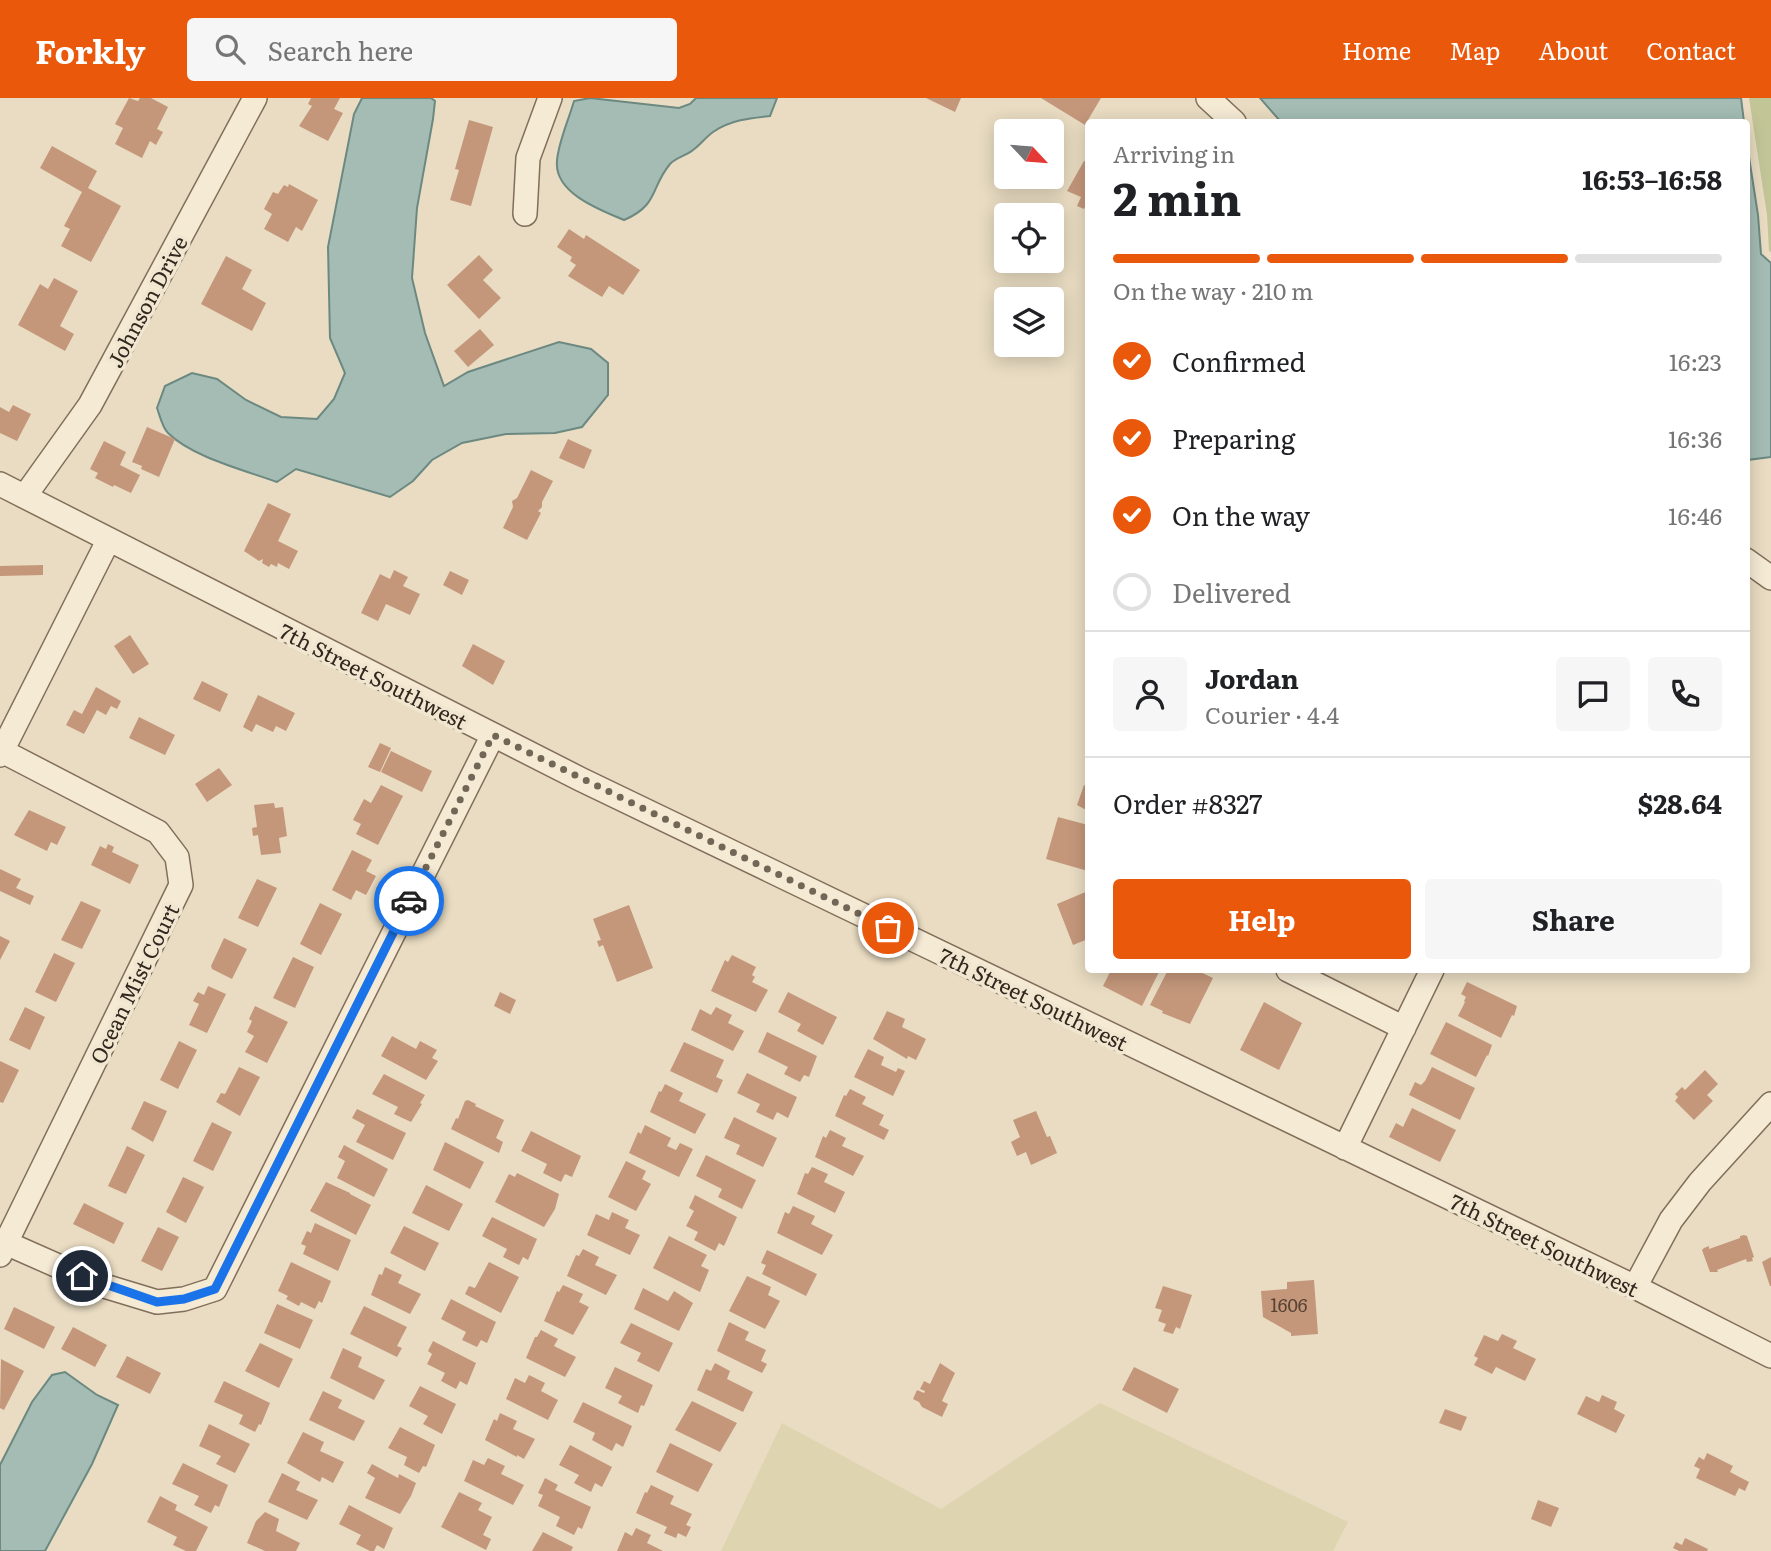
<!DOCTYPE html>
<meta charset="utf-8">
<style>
:root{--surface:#fff;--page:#f6f6f6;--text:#202124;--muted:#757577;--line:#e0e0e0;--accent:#ea580c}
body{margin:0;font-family:Literata,serif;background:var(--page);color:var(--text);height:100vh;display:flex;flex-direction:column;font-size:26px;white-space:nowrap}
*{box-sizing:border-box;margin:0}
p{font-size:23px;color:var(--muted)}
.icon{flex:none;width:38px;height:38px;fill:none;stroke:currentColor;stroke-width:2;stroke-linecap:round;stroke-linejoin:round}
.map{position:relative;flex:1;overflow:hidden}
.sheet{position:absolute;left:1085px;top:21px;width:665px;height:854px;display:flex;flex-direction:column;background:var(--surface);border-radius:7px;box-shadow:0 4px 18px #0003}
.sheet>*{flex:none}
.needle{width:46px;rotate:116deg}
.tools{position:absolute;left:994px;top:21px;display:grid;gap:14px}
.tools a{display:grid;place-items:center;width:70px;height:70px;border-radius:7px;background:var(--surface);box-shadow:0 4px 18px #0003;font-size:35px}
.pin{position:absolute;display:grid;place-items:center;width:60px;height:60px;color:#fff;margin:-30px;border:4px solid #fff;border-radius:50%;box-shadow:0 2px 7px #0007}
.courier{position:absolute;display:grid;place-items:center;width:70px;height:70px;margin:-35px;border:5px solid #1a73e8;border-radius:50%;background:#fff;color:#222;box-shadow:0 2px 9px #0007}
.head em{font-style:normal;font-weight:700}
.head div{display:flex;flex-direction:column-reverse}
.head{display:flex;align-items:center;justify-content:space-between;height:119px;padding:0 28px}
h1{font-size:46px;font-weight:700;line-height:52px}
.bar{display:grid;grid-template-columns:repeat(4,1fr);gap:10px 7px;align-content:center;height:84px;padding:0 28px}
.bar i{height:9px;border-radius:5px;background:var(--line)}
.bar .on{background:var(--accent)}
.bar p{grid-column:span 4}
.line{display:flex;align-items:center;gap:18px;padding:0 28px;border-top:2px solid var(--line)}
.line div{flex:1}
.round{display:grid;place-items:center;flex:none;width:74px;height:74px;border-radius:7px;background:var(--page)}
ol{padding:0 28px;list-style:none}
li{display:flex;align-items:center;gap:21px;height:77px}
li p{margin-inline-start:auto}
li .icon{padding:7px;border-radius:50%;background:var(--accent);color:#fff;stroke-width:4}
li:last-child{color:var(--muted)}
li i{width:38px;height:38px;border:4px solid var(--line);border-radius:50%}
.primary-button{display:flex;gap:14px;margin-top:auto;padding:14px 28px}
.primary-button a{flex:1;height:80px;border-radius:7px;background:var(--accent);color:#fff;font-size:28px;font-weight:700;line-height:80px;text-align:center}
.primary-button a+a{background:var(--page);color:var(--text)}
header{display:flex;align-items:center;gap:42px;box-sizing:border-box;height:98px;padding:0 35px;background:var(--accent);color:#fff}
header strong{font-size:33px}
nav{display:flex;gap:38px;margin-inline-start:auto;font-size:24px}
.search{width:490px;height:63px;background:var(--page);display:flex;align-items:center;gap:18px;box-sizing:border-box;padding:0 24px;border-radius:7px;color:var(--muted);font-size:26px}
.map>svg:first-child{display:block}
</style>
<header>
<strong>Forkly</strong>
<div class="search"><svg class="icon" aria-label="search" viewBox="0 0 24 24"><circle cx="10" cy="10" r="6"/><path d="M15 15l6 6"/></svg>Search here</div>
<nav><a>Home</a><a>Map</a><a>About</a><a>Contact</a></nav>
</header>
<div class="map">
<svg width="1771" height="1453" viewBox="0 0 1771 1453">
<rect width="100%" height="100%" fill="#e9dcc2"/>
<!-- farmland -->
<path fill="#ded5b0" d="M1100 1305 1348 1424 1333 1453H721L782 1325 941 1411Z"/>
<!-- green -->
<path fill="#c2c697" d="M1749 0H1771V154L1769 153 1767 117Z"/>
<!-- water -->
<path fill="#a4bcb4" stroke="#6c8981" stroke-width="2" d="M362 0H431L435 3 433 21 417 110 412 180 425 235 444 288 468 274 559 244 591 251 608 265V297L582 329 555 335 506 336 462 345 432 362 413 383 390 399 296 371 277 384C244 372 192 359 168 335 162 329 160 318 157 310L165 288 192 275 217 281 246 302 281 319 317 321 334 301 345 275 330 240 328 149 354 16Z
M590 0 679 10 690 6 696 0H777L770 18C750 20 730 22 713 34 706 39 700 47 693 52 686 58 676 59 670 66 650 90 659 107 624 122 600 112 554 95 557 63 558 45 569 21 574 3Z
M1260 0H1741L1744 24H1281Z
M1746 40 1758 117 1761 156 1771 165V359L1747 362Z
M65 1274 97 1297 118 1307 92 1366 45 1453H0V1367L32 1304 52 1277Z"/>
<!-- building -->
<path fill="#c4977b" d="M129 0 138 3 140 0H151L168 9 157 31 163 34 156 47 150 43 142 60 115 46 123 30 115 26Z
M311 0H340L334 11 343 15 328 43 299 28 312 8 308 6Z
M926 0H961L955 14Z
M1041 0H1101L1085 27Z
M469 22 493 29 471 108 450 102 459 72 455 71Z
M52 48 97 73 88 90 121 108 91 164 61 148 70 131 64 128 82 94 40 70Z
M1084 63 1088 65V103L1084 111 1077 108 1081 99 1067 93Z
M289 86 318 102 302 133 296 129 288 144 264 131 272 116 264 111 273 94 278 96 284 87 288 89Z
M569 131 584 141 586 137 640 172 623 197 609 188 602 199 568 178 576 167 570 163 572 159 557 149Z
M479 157 493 172 483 182 501 200 479 221 447 187Z
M226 158 252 172 242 191 266 205 252 233 201 206Z
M54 180 78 193 60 228 74 236 65 253 18 227 40 186 48 191Z
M480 231 494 247 468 269 454 253Z
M13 307 31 316 17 343 0 335V309L9 314Z
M147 329 175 341 159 379 141 371 142 368 132 364Z
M568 341 592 352 584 371 559 360Z
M104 343 126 354 120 367 140 377 131 395 114 387 113 389 95 380 98 375 90 371Z
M531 372 553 383 542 404V409L538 413 541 415 527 442 503 430 513 409 512 403 517 400Z
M268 405 291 416 278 443 298 453 289 471 278 465 277 469 271 466 269 469 262 465 263 461 259 463 244 453Z
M43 467V477L0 478V468Z
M394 472 408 479 403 488 420 496 410 517 386 506 378 523 361 515 380 476 390 481Z
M450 473 469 482 462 497 443 487Z
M130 537 149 566 133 576 114 548Z
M473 546 505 563 493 587 462 568Z
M202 583 228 596 220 614 193 601Z
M96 589 121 603 117 611 111 608 106 617 97 612 84 636 66 627 74 612 82 616Z
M258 597 295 615 286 633 276 628 273 634 256 626 252 634 243 629Z
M139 619 175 637 165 657 129 640Z
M380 645 391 650 380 674 368 669Z
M391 653 432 673 422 694 381 674Z
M219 670 232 687 207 704 195 686Z
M1088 685V713L1077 707 1084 687 1087 688Z
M381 687 403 698 378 747 356 736 361 726 353 722 364 701 371 705Z
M274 705 275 710 283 709 287 738 279 740 281 755 261 757 258 737 253 738 252 730 257 729 254 707Z
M29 712 66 729 57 747 51 744 47 753 14 737Z
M1058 719 1088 727V773L1046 761Z
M108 746 114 749 112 754 139 767 130 786 91 767 100 748 106 751Z
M352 752 372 762 366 773 376 778 366 797 356 792 351 802 332 792Z
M0 771 21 781 16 790 34 798 30 807 0 793Z
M257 781 277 790 258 829 238 820Z
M1088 793V841L1073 847 1057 806Z
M81 803 101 812 82 851 61 842Z
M320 805 342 816 321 857 300 846Z
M629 807 653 870 617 884 603 847 599 849 597 843 601 842 593 821Z
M0 838 10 843 0 862Z
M224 840 247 851 232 881 212 871 211 868Z
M54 855 75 865 56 904 35 894Z
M732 857 756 869 752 877 755 879 752 884 768 892 756 914 711 893 725 862 728 864Z
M293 859 314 869 295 910 273 900Z
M1111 872H1160L1142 908 1103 888Z
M1168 872H1196L1213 880 1190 926 1162 915 1163 913 1150 907Z
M1467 884 1517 908 1514 918 1512 917 1501 940 1458 918 1465 904 1464 903 1466 899 1461 896Z
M208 888 226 896 207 935 189 927 199 906 193 903 198 894 204 897Z
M500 894 516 902 510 916 494 908Z
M788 894 837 919 823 947 797 933 801 926 778 914Z
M1264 904 1302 925 1279 972 1240 952Z
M255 908 288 924 267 965 245 954 254 938 247 934 252 923 249 921Z
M25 909 45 919 30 952 9 942Z
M716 909 732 917 728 925 744 933 733 953 691 932 700 911 711 917Z
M887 913 905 921 902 929 926 941 916 962 908 958 907 961 873 941Z
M1446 924 1492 947 1488 958 1487 957 1476 979 1430 956Z
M767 934 817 958 809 979 804 977 800 984 784 976 788 969 758 954Z
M392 938 416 951 420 943 437 952 432 960 438 963 426 982 381 958Z
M179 943 197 952 178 991 160 982Z
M684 944 724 962 716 979 723 982 717 995 670 973Z
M868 951 884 959 881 967 896 974 898 970 905 973 893 998 854 979Z
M0 963 19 972 3 1005 0 1004Z
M239 969 260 979 240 1018 216 1004 221 995 225 996Z
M1432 969 1475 990 1460 1022 1409 997 1415 984 1421 987 1425 983Z
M1705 972 1718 986 1707 997 1713 1003 1694 1022 1675 1003 1678 999 1675 996 1682 989 1685 992Z
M747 975 797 999 788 1020 777 1014 773 1022 756 1014 760 1006 737 995Z
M384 976 425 997 420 1005 422 1006 411 1024 394 1016 398 1009 372 996Z
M665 986 683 995 679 1003 706 1016 695 1036 650 1014 659 993 661 994Z
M850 991 866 999 862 1006 884 1017 879 1027 889 1032 884 1042 835 1018 844 997 846 998Z
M468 1002 476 1006 475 1008 504 1022 496 1040 503 1044 499 1055 451 1031 456 1020 458 1021 465 1003Z
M144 1003 167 1013 153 1044 131 1031Z
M1412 1010 1456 1032 1440 1064 1389 1039 1396 1025 1403 1029Z
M357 1011 406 1035 393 1062 356 1044 365 1027 352 1020Z
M1036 1013 1047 1039 1050 1038 1057 1055 1031 1067 1026 1054 1017 1058 1011 1044 1020 1039 1013 1022Z
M734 1019 777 1040 763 1069 736 1056 740 1047 724 1040Z
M212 1024 232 1034 213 1073 193 1063Z
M645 1027 671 1040 667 1048 676 1052 680 1045 693 1051 679 1079 629 1055 638 1034 641 1036Z
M830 1032 846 1040 842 1048 864 1058 853 1078 815 1059 823 1038 826 1040Z
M531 1033 581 1058 572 1079 565 1076 561 1084 543 1075 547 1066 521 1053Z
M445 1044 484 1064 470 1091 433 1072Z
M344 1047 388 1071 374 1099 337 1080 345 1063 338 1059Z
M127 1048 145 1057 126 1096 108 1088Z
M706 1057 756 1082 742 1111 718 1099 722 1091 696 1078Z
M626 1063 646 1073 642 1081 651 1086 636 1113 608 1099Z
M812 1069 828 1076 824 1084 845 1094 835 1115 797 1096 805 1075 808 1076Z
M517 1075 559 1096 555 1111 544 1129 495 1104 509 1076 515 1079Z
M183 1079 204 1089 186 1125 166 1114Z
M326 1084 350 1095V1096L371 1107 356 1137 310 1113Z
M426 1087 463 1106 449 1133 412 1115Z
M695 1097 737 1119 724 1148 719 1145 715 1153 694 1142 698 1134 686 1128 694 1113 689 1110Z
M84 1105 124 1125 114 1146 73 1126Z
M793 1108 815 1118 811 1126 833 1137 822 1157 777 1135 785 1114 789 1116Z
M612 1114 629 1122 625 1130 640 1137 630 1157 587 1137 596 1116 609 1122Z
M492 1119 537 1141 528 1162 523 1159 519 1167 503 1159 507 1151 482 1138Z
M315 1125 351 1142 338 1173 303 1156 306 1148 301 1146 307 1133 311 1135Z
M404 1128 439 1145 425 1173 390 1155Z
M158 1129 179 1139 162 1173 141 1163Z
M1744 1137 1747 1138 1754 1159 1752 1160 1753 1163 1747 1164 1746 1161 1717 1172 1718 1174H1710L1702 1152 1704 1150 1709 1148V1151L1740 1140V1138Z
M669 1138 707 1157 701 1168 709 1172 700 1194 653 1170Z
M583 1151 599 1159 595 1167 617 1177 606 1197 567 1178 576 1157 579 1158Z
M767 1152 817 1176 806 1198 762 1176 766 1167 761 1165Z
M1771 1159V1188H1770L1762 1164Z
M291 1164 331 1183 322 1205 319 1203 315 1211 301 1204 299 1208 286 1201 288 1198 278 1193Z
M489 1164 519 1179 501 1215 465 1196 469 1188 475 1190Z
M385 1169 402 1177 398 1185 421 1196 410 1216 371 1197 379 1176 382 1177Z
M747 1178 771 1189 768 1197 780 1203 765 1231 729 1213Z
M1314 1182 1318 1236 1291 1238V1235L1263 1219 1261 1193 1287 1191V1184Z
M563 1187 583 1196 579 1204 589 1209 573 1237 544 1223 557 1193 559 1194Z
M1163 1188 1192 1197 1180 1231 1176 1229 1173 1236 1163 1233 1166 1226 1158 1223 1162 1212 1155 1210Z
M643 1190 668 1203 674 1193 693 1205 679 1233 634 1211Z
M451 1201 496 1224 487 1245 481 1242 477 1249 462 1242 466 1234 441 1221Z
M277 1206 313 1222 300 1251 264 1235Z
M364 1208 407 1229 397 1248 402 1250 397 1259 350 1236Z
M14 1209 55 1229 44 1251 4 1231Z
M729 1224 749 1234 745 1242 766 1252 761 1263 767 1266 762 1275 717 1253Z
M631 1225 673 1245 659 1274 637 1263 641 1255 620 1245Z
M73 1229 107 1247 95 1269 61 1251Z
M541 1232 558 1241 554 1248 576 1259 565 1279 526 1260 535 1239H537Z
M1502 1236 1517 1243 1513 1250 1536 1261 1525 1283 1496 1269 1492 1276 1474 1267 1478 1260 1474 1258 1484 1237 1498 1243Z
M433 1243 476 1265 467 1287 460 1283 456 1291 441 1283 445 1275 427 1266 432 1256 428 1253Z
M260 1245 293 1261 279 1290 245 1273Z
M343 1250 362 1259 358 1269 385 1282 374 1302 330 1280Z
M127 1258 161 1275 150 1296 116 1279Z
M1 1261 24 1273 4 1312 0 1310Z
M715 1265 730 1273 727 1281 753 1294 743 1314 697 1292 706 1271 711 1273Z
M940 1265 955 1275 942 1303 948 1306 942 1319 922 1309 919 1304 913 1301 917 1292 924 1295 925 1293 920 1291 924 1283 930 1286Z
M615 1269 653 1287 644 1308 641 1307 638 1315 618 1305 622 1298 605 1290Z
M1134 1269 1179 1291 1167 1315 1122 1292Z
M529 1277 545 1285 541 1293 558 1302 548 1322 506 1301 515 1280 525 1285Z
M224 1283 270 1305 261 1327 259 1326 255 1334 239 1326 243 1317 214 1304Z
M420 1288 456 1306 442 1336 423 1326 428 1318 409 1308Z
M323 1293 342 1302 338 1310 365 1323 354 1343 309 1322Z
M1602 1297 1617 1304 1614 1311 1625 1317 1616 1335 1577 1316 1586 1298 1599 1304Z
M692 1303 737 1325 720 1354 675 1332Z
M583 1304 632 1328 623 1349 616 1345 612 1353 592 1342 595 1335 573 1324Z
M1445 1311 1467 1319 1461 1333 1439 1325Z
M500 1315 517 1323 513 1331 535 1341 524 1361 517 1357V1359L485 1342 494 1321 497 1323Z
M209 1326 250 1346 235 1375 216 1366 221 1358 199 1348Z
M400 1329 435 1347 426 1369 423 1368 419 1375 404 1367 407 1359 388 1350Z
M303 1334 324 1344 320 1353 344 1364 333 1385 322 1379 320 1384 287 1365Z
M670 1345 713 1366 698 1394 656 1374Z
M570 1347 612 1369 602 1389 595 1385 591 1394 574 1385 579 1377 559 1367Z
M1707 1355 1733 1368 1730 1374 1749 1384 1745 1393 1739 1390 1735 1398 1696 1380 1700 1371 1694 1368 1699 1359 1704 1362Z
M488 1360 505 1368 501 1376 524 1387 513 1407 464 1383 473 1362 484 1367Z
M183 1365 228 1387 219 1409 215 1407 211 1415 194 1407 199 1398 172 1386Z
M372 1366 398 1380 399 1376 416 1385 411 1398 400 1416 365 1400 375 1380 367 1375Z
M282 1375 300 1384 296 1392 318 1402 307 1422 268 1404Z
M545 1380 558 1387 555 1392 591 1409 582 1431 578 1429 574 1437 556 1428 560 1419 538 1408 543 1397 538 1395Z
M651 1387 674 1398 670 1406 692 1416 686 1427 691 1429 686 1439 678 1435 676 1440 664 1435 667 1429 636 1415 645 1394 647 1395Z
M459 1394 482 1405 478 1412 492 1419 483 1437 491 1441 486 1452 441 1429Z
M160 1398 177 1407 175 1412 208 1429 196 1453H186L173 1447 177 1439 147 1424Z
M1538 1402 1559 1410 1551 1429 1531 1421Z
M349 1407 393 1430 384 1451 377 1447 374 1453H370L356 1446 361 1437 339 1426Z
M265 1414 279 1421 276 1433 300 1445 296 1453H265L247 1445 256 1423Z
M636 1430 651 1437 647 1445 663 1453H617L625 1434 632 1438Z
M543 1434 573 1449 571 1453H532Z
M1685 1440 1708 1451 1707 1453H1679L1673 1450 1676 1444 1682 1447Z"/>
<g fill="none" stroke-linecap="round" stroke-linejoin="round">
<!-- minor casing -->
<g stroke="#816e5b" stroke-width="26">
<path id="minor" d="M1208 0 1234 24
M525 116 528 60 550 0
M0 386 580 681 1635 1189 1771 1258
M25 398 90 307 255 0
M1746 462 1771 480
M0 657 108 443
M1288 872 1404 930
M1345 1050 1432 872
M6 1145 101 1187 157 1204 184 1201 215 1191 493 637
M0 1157 181 787 177 759 158 734 2 653
M1635 1189 1671 1122 1700 1084 1771 1006"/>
</g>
<!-- minor -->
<use href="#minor" stroke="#f5ead4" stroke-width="23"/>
</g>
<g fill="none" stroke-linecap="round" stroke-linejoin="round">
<!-- done -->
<path stroke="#726657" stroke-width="7" stroke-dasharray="0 12.6" d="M409 803 493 637 888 830"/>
<!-- route -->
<path stroke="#1a73e8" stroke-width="9" d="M82 1178 157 1204 184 1201 215 1191 409 803"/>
</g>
<g text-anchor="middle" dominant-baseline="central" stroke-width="7" stroke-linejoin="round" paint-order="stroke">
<!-- number labels -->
<g font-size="18" fill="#564335">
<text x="1289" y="1206">1606</text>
</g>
<!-- street labels -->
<g font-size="21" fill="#32271e" stroke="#f1e7d1">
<text transform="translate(146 203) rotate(-62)">Johnson Drive</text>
<text transform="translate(374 577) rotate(27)">7th Street Southwest</text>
<text transform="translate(133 885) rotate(-64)">Ocean Mist Court</text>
<text transform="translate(1034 900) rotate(26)">7th Street Southwest</text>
<text transform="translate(1545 1146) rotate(26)">7th Street Southwest</text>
</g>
</g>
</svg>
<div class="tools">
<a><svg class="needle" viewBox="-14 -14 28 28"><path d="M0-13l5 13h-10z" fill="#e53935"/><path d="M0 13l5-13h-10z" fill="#757577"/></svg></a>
<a><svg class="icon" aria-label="locate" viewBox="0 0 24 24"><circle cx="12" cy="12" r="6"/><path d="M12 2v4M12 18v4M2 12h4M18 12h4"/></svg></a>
<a><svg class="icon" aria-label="layers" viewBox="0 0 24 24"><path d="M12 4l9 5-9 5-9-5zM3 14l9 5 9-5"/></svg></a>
</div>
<div class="pin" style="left:888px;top:830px;background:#ea580c"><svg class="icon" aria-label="bag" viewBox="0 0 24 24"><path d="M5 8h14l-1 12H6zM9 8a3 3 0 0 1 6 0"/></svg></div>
<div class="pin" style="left:82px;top:1178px;background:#1f2937"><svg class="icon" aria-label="home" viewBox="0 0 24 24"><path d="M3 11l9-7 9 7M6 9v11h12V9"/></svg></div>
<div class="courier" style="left:409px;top:803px"><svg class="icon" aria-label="car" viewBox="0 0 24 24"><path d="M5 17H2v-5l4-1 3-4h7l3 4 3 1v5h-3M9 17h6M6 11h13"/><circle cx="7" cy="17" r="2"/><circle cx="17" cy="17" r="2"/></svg></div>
<section class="sheet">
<div class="head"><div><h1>2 min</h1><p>Arriving in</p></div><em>16:53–16:58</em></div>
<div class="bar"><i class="on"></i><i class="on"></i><i class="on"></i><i></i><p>On the way · 210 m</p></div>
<ol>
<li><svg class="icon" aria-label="check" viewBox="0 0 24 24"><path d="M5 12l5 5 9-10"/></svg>Confirmed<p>16:23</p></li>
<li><svg class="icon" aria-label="check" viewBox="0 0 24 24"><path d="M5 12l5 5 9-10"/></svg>Preparing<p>16:36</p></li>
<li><svg class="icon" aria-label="check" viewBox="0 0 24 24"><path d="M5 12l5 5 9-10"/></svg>On the way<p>16:46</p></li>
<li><i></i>Delivered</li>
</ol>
<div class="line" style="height:126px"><a class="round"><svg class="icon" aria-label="person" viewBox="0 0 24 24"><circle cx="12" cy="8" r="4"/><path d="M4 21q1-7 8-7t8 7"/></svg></a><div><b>Jordan</b><p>Courier · 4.4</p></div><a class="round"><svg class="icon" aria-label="chat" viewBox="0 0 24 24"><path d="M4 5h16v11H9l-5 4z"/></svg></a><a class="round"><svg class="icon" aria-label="phone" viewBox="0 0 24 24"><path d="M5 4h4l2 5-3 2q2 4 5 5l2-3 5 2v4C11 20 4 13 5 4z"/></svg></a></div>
<div class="line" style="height:91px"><div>Order #8327</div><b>$28.64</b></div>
<div class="primary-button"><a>Help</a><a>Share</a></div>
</section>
</div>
